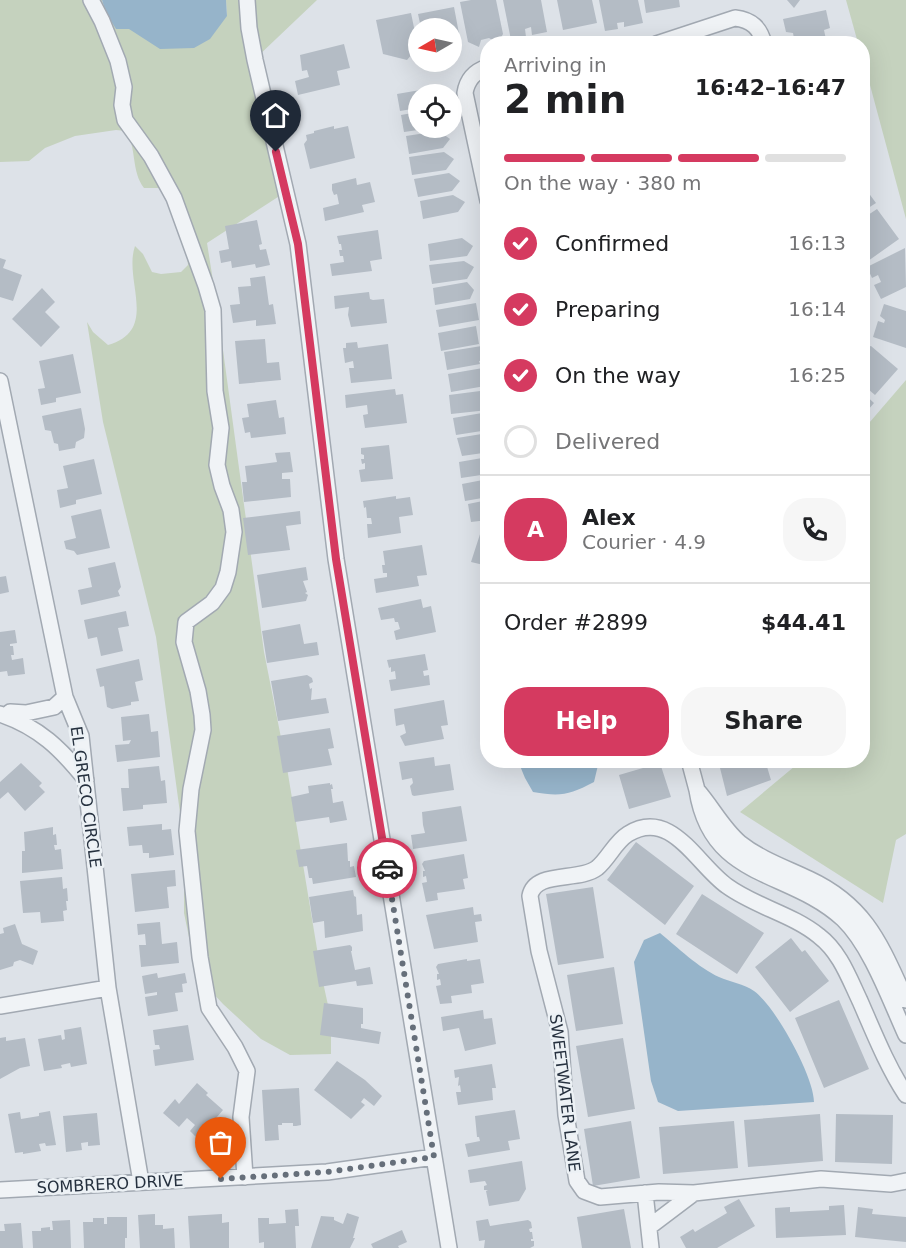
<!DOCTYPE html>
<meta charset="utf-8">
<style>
:root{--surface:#fff;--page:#f6f6f6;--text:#202124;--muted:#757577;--line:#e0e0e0;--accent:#d53a60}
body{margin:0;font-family:"DejaVu Sans",sans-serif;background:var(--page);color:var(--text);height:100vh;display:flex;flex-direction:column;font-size:22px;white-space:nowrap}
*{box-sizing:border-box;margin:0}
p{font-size:20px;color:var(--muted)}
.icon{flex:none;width:33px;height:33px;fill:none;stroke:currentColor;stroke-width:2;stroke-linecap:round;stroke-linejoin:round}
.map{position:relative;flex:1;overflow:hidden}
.drawer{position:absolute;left:480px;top:36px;width:390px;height:732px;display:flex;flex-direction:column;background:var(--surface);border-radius:24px;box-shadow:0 6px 24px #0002}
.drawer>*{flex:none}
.needle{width:39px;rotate:261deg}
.fabs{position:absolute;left:408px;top:18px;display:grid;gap:12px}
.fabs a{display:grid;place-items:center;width:54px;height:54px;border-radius:50%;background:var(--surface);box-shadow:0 6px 24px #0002;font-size:30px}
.pin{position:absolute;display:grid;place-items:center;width:51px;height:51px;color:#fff;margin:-62px -26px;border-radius:50% 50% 50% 0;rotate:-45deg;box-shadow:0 0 6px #0007}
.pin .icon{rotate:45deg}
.courier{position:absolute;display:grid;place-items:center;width:60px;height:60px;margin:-30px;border:4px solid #d53a60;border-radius:50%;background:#fff;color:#222;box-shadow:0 2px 8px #0007}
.head em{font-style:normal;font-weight:700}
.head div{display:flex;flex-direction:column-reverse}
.head{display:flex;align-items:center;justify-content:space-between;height:102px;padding:0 24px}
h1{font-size:39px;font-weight:700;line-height:45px}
.bar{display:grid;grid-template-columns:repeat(4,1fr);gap:9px 6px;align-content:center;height:72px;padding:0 24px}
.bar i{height:8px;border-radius:4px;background:var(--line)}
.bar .on{background:var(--accent)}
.bar p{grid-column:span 4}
.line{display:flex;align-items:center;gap:15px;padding:0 24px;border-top:2px solid var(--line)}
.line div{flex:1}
.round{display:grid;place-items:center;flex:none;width:63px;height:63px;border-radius:24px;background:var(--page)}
ol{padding:0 24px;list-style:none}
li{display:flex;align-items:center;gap:18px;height:66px}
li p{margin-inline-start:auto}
li .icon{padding:6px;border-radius:50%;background:var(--accent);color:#fff;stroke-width:4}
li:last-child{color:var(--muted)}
li i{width:33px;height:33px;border:3px solid var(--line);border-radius:50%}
.action{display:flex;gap:12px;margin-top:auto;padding:12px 24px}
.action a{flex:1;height:69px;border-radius:24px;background:var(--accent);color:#fff;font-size:24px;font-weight:700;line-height:69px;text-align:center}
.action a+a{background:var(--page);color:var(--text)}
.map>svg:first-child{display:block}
</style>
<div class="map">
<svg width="906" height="1248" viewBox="0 0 906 1248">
<rect width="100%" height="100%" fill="#dde2e8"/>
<!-- green -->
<path fill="#c5d2be" d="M0 0H102L106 13 142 36 227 16 226 0H317L256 58 281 195 207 243 217 306 264 652 287 768 321 973 331 1019V1054L290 1055 261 1039 223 1004 197 976 184 913V842L156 637 103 422 87 322 93 332 108 345C160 330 123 280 135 246L143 254 152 272 161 274 181 272 188 265 187 254 165 188H144C131 171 137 148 126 131L116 130 75 136 45 148 29 161 0 162Z
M846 0H906V219L863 59 862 44 858 43Z
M906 380V834L896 840 883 903 740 812 795 766 793 761 862 760 863 430Z"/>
<!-- water -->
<path fill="#96b4ca" d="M102 0H226L227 16 210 39 194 48 160 49 129 29H116L106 13Z
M599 761 594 782C569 795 561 797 533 792L525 778 518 761Z
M660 933C677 947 699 968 719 977 730 982 744 984 754 991 775 1006 814 1076 814 1102L678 1111 658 1102 651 1081 634 962 644 940Z"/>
<!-- building -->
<path fill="#b4bcc5" d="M471 0H496L503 34 498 43 489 38 481 40 479 47 468 42 460 2Z
M503 0H541L547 32 532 35 531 27 525 29 526 37 511 40Z
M557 0H592L597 23 563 30Z
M599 0H638L643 23 624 27V22L617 23 618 29 605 31Z
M644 0H679L680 7 646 13Z
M787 0H800L794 8Z
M454 7 460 39 454 48 452 45V28H421L418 14Z
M826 10 830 28 824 30 827 44H795L793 33 786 32 783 19Z
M411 13 418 47 407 60 383 54 376 20Z
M344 44 350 68 337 71 340 85 298 95 295 81 309 77 307 70 302 71 300 55Z
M432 88 441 94H418V108L400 111 397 94Z
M418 112V128L425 129 404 132 401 115Z
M334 126V129L348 126 355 158 310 169 304 144 307 140 306 135 314 133V131Z
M439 131 450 139 443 148 409 154 406 136Z
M444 152 454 159 446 170 412 175 409 157Z
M449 173 460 181 452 191 418 197 414 179Z
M356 178 357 185 370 182 375 202 362 205 364 212 325 221 323 208 339 204 337 194 334 195 332 190V184Z
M862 184 876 203 862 212Z
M453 195 465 202 458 212 423 219 420 201Z
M877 209 899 239 868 261 862 255V219Z
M257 220 262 244 259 245 260 250 266 249 270 265 256 268 255 264 232 268 231 261 221 263 219 251 229 249 225 226Z
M378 230 382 259 370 261 372 271 332 276 330 264 344 262 343 256H340L339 250H342L341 244H339L337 236Z
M462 238 473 246 467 256 430 261 428 244Z
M905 248 906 287 881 299 874 285 881 282 878 275 872 278 867 267Z
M0 258 6 260 3 268 22 275 13 301 0 297Z
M464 261 474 267 467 279 432 284 429 265Z
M265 276 269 305 273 304 276 324 256 326V320L233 323 230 305 240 304 238 287 251 286 250 278Z
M467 282 474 290 470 299 435 305 433 288Z
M42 288 55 302 45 312 60 327 41 347 12 319Z
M369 292 370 299 373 300 384 299 387 323 351 327 348 315 349 307 335 309 334 296Z
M476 303 479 320 439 327 436 310Z
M884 304 906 311V348L873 337 878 321 884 323 885 320 880 316Z
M476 326 479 344 441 351 438 333Z
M265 339 267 363 279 362 281 380 239 384 235 341Z
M357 342 358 348 388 344 392 379 351 383 349 368H354L353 361 345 363 343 348H346V343Z
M488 345V360L479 361 480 364 447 370 444 352Z
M871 346 898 369 875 395 862 384V349Z
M73 354 81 393 56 398V402L41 405 38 389 45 388 39 361Z
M483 368 488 371V382L485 386 451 392 448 374Z
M395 389 396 395 403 394 407 423 365 428 363 415 368 414 367 405 346 408 345 395Z
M488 390V410L451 414 449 395Z
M862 392 874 403 868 410 865 407 862 410Z
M276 400 279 418 284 417 286 434 251 438 250 432 245 433 242 418 249 417 247 404Z
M81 408 85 429 84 438 76 442 75 448 59 451 58 444 54 443 51 431 45 430 42 416Z
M488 412V430L456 435 453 418Z
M488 433V455H483V453L462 456 457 438Z
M389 445 393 479 361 482 359 470 365 469V463L362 464 361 459H364V455L361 454V448Z
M290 452 293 472 282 473V479H290L291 497 244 502 242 482H247L245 466 277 462 275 453Z
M488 457V474L461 478 459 462Z
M94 459 102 494 76 500V504L60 508 57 490 68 488 63 466Z
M488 479V497L465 501 462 484Z
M396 496V499L410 497 413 515 399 517 401 533 368 538 367 524H372L371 518H367L366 507 364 508 363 501Z
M488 500V520L471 522 468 504Z
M101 509 110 548 77 555 74 551 66 549 64 541 76 538 71 516Z
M300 511 301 524 286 526 290 550 248 555 243 518Z
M488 526V566L471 562 482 528Z
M422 545 427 575 417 576 419 586 376 593 374 579 387 577V573H383L382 565H385L383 551Z
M115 562 121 587 118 591 120 596 81 605 78 590 92 587 88 568Z
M306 567 308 580 303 581 307 592 305 593 308 595 306 601 262 608 257 575Z
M6 576 9 592 0 594V577Z
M421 599 423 608 431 606 436 632 396 640 394 631 400 629 398 622H395L394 618 381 620 378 608Z
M126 611 129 626 118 628 123 651 101 656 97 637 88 639 84 620Z
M300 624 304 644 317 642 319 655 267 663 262 631Z
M15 630 17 643 10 644V646H13L14 655H11L12 660 23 658 25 674 8 676 7 671 0 672V632Z
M425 654 428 670 423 671 424 676 429 675 430 685 391 691 389 680 396 679 395 671 391 672V667L389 668 387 660Z
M139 659 143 680 135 682 139 701 131 702V705L112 709 107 707 104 686 100 687 96 669Z
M307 675 312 678 313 682 309 684 310 689 312 688 311 700 326 698 329 713 278 721 271 681Z
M444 700 448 725 441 726 444 739 405 746 400 736 406 733 404 724 396 726 394 709Z
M149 714 151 732 158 731 160 757 117 762 115 745 129 744 131 740 123 741 121 717Z
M330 728 334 748 328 749 332 765 283 773 277 736Z
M434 757 435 766 450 764 454 790 414 796 412 795 410 786 413 783 412 778 402 780 399 762Z
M718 760H765L771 780 727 796Z
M21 763 42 783 39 786 45 792 25 811 8 792 0 799V782Z
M660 763 671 797 629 809 619 775Z
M159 766 161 781 165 780 167 803 143 805V809L123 811 121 788H129L128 769Z
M330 783V785L332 784 333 789H331L333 803 343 801 347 820 330 823 329 817 295 822 291 797 309 793 308 786Z
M461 806 467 841 413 849 411 835 425 833 423 825 422 812Z
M162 824V830L171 829 174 855 149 858V853H143L142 845 129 846 127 827Z
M53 827V835L56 834 57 845H54L55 850 61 849 63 869 22 873V851H25L24 832Z
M636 842 694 886 665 925 607 880Z
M347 843 348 861H350V867L354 866 356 877 313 884 312 878H309L307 866 299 867 296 850Z
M464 854 468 878 463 879 465 889 437 893 438 900 426 902 422 883 427 882 426 876 423 877V871H425L422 864 424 861Z
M175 870 176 886 167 887 169 908 135 912 131 874Z
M62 877 63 889 67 888 68 901H66L67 910 63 911 64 921 41 923 40 912 23 913 20 881Z
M593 887 604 958 558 965 546 894Z
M353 890 354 896 356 897 357 915 362 914 363 931 325 938 324 921 313 923 309 897Z
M702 894 764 933 737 974 676 934Z
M473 907 474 915 481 914 482 921 475 922 478 942 434 949 426 915Z
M160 922 162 944 177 942 179 963 141 967 139 945H146L145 934 138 935 137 924Z
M15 924 22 944 38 951 33 965 20 960 14 962 13 966 0 970V934L4 933 3 928Z
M791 938 802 952 805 950 829 981 790 1012 755 967Z
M350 945 352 947V951H351L355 970 370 967 373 984 357 986 356 981 319 987 313 951Z
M467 959V961L480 959 484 983 471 985 472 993 451 996 452 1003 440 1004 436 986 441 985 440 979 437 980V974H439L436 967 438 964Z
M614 967 623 1024 576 1031 567 975Z
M157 973 158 978 185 973 187 983 182 984 183 992 175 993 178 1011 148 1016 145 997 157 995V992L145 994 142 976Z
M839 1000 869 1069 824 1088 795 1018Z
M324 1003 363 1008V1024H361V1028L381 1032 379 1044 320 1035Z
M483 1010 484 1019 492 1018 496 1044 465 1051 459 1028 443 1031 441 1017Z
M188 1025 194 1060 155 1066 153 1050 160 1049 159 1045H155L153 1030Z
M81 1027 87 1064 71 1067 70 1063 61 1065 62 1068 44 1071 38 1039 61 1035 62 1040 65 1039 64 1030Z
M6 1037V1041L25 1038 30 1066 20 1068 0 1079V1038Z
M623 1038 635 1109 588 1117 576 1046Z
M337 1061 365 1080 382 1096 374 1106 364 1098 361 1102 365 1105 351 1119 314 1090Z
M492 1064 496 1088H492L493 1100 458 1105 456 1092H461L460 1085 458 1086 459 1077 455 1078 454 1070Z
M197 1083 208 1093 206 1095 223 1110 198 1139 190 1131 195 1125 187 1118 179 1127 163 1113 175 1099 179 1104Z
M299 1088 301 1125 296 1126H293V1123H282V1125H278L279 1140 265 1141 262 1090Z
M515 1110 520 1139 508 1141 510 1150 468 1157 465 1144 480 1141 479 1137H477L475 1116Z
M50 1111 56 1145 46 1146 45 1143 39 1144 41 1151 23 1154V1152L15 1153 8 1114 20 1112 21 1119 39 1116V1113Z
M97 1113 100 1145 88 1146V1142L81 1143 82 1150 66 1152 63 1116Z
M820 1114 823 1161 748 1167 744 1120Z
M836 1114 893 1115 892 1164 835 1162Z
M631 1121 640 1178 593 1186 584 1129Z
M734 1121 738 1168 663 1174 659 1127Z
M522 1161 526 1189 519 1201 489 1206 486 1191 488 1190H484V1186L487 1185 485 1181 470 1183 468 1170Z
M739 1199 755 1226 717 1248H686L680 1237 693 1229 695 1232 727 1213 724 1207Z
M844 1205 846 1235 776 1238 775 1208 790 1207V1212L829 1210V1206Z
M858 1207 873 1209 872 1214 906 1217V1242L855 1237Z
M298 1209 299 1226H295L296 1248H264V1242L259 1243 258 1218H269V1224L286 1223 285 1210Z
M624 1209 631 1248H582L577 1217Z
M347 1213 359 1217 353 1238H355L350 1248H311L321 1216 334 1217V1220L343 1224Z
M155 1214V1225H163V1229L174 1228 175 1248H140L138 1215Z
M222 1214V1223L229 1222V1248H190L188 1216Z
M107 1217H127V1238H125V1248H84L83 1222H93V1218H104V1224H107Z
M488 1219 490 1226 528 1220 531 1222 532 1228 529 1229 530 1232H532L533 1239H531V1241H534V1246L530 1248H484L485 1240 479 1241 476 1221Z
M70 1220 71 1248H33L32 1231H41V1228L50 1227V1230H53L52 1221Z
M21 1223 23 1248H0V1231H5L4 1224Z
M402 1230 407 1242 398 1246 399 1248H373L371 1244Z"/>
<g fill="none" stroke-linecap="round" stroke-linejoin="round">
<!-- minor casing -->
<g stroke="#a2a9b2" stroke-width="18">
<path id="minor" d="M91 0 102 21 118 61 124 87 122 105 125 120 151 156 174 198 206 286 213 310 215 391 221 428 217 465 222 486 231 510 234 532 228 572 223 588 212 603 186 622 184 642 198 691 202 715 203 730 191 789 187 831 200 957 209 1008 235 1047 247 1071 241 1117 245 1177
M247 0 249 28 255 60 298 244 336 559 449 1248
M656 44 735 18C752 20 760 28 764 44
M488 67C475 71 467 80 465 93L488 201
M0 381 65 697 81 736 108 988 141 1182
M10 712 26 713 54 707 65 697
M0 714C39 727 61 749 86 780
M689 760 697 790
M906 1000C881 946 867 906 809 879 786 868 760 859 740 843 723 829 712 807 697 790 711 881 789 869 843 919 871 946 890 1000 906 1035
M0 1006 108 988
M906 1095C887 1066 874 1033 860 1001 849 978 840 952 819 936 792 914 756 907 727 886 697 865 671 807 628 834 615 842 609 858 597 868 579 882 535 870 530 896L539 951 560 1032 566 1115 577 1181 584 1191 600 1197 659 1192 694 1193 821 1179 891 1184 906 1181
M0 1190 327 1172 434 1157
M645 1193 651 1248
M649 1227 694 1193"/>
</g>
<!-- minor -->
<use href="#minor" stroke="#f0f3f6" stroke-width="15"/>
</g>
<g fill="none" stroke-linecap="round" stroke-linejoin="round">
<!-- done -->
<path stroke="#666f7a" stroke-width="6" stroke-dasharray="0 10.8" d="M221 1179 327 1172 434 1157 387 868"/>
<!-- route -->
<path stroke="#d53a60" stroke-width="8" d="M276 152 298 244 336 559 387 868"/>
</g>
<g text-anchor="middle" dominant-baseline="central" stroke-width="5" stroke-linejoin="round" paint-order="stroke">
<!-- street labels -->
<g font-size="16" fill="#26313f" stroke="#ecf1f5">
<text transform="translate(86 797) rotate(82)">EL GRECO CIRCLE</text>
<text transform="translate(565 1093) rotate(83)">SWEETWATER LANE</text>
<text transform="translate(110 1184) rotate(-3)">SOMBRERO DRIVE</text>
</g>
</g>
</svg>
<div class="fabs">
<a><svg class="needle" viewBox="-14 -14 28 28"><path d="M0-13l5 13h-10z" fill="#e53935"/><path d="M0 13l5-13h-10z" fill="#757577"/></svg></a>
<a><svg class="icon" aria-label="locate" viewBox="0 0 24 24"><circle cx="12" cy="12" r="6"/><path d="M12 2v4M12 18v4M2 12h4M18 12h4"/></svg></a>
</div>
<div class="pin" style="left:221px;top:1179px;background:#ea580c"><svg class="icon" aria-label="bag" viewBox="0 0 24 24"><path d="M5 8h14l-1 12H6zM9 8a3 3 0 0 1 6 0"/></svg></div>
<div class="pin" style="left:276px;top:152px;background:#1f2937"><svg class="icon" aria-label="home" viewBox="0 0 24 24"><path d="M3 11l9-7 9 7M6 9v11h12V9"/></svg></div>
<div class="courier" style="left:387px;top:868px"><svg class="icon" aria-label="car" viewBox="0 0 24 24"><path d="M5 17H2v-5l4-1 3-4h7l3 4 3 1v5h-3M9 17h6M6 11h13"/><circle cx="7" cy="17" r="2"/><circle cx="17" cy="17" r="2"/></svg></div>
<section class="drawer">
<div class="head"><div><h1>2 min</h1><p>Arriving in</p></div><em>16:42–16:47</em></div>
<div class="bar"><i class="on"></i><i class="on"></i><i class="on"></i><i></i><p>On the way · 380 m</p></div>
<ol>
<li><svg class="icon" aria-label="check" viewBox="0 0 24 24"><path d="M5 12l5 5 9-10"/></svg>Confirmed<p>16:13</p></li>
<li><svg class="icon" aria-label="check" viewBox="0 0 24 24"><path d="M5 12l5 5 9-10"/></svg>Preparing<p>16:14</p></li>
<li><svg class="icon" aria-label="check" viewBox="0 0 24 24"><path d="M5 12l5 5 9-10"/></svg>On the way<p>16:25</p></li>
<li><i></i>Delivered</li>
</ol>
<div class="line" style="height:108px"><b class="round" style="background:var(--accent);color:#fff">A</b><div><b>Alex</b><p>Courier · 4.9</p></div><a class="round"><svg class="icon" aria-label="phone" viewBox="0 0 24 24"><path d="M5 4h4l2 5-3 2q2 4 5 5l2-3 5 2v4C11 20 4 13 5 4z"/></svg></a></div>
<div class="line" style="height:78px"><div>Order #2899</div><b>$44.41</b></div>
<div class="action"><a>Help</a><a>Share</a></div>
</section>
</div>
